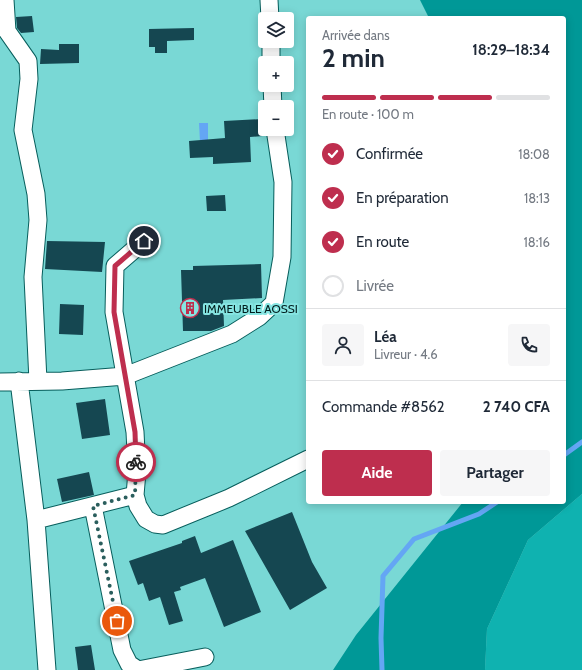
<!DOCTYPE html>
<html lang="fr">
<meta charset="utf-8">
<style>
:root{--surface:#fff;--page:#f6f6f7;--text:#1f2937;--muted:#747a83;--line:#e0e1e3;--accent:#be2e4e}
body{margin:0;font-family:Cabin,sans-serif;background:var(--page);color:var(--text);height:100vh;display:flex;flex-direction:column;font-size:15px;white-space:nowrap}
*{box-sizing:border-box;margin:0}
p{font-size:13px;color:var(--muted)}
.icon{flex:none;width:22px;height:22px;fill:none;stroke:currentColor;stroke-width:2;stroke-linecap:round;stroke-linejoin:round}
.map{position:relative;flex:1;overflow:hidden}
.details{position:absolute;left:306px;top:16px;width:260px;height:488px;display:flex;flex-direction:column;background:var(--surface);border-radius:4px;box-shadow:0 2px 10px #0003}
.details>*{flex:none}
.tools{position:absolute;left:258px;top:12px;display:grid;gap:8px}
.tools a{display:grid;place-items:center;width:36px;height:36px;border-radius:4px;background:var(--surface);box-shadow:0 2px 10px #0003;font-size:20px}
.pin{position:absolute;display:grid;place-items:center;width:34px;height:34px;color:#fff;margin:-17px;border:2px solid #fff;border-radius:50%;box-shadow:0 1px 4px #0007}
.courier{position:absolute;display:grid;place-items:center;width:40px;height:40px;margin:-20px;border:3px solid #be2e4e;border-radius:50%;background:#fff;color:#222;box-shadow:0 1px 5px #0007}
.overview em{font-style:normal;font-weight:800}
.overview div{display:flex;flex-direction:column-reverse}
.overview{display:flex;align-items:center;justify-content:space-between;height:68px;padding:0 16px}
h1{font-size:26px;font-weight:800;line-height:30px}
.bar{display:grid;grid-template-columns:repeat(4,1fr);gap:6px 4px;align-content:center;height:48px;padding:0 16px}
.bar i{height:5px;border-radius:3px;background:var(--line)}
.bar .active{background:var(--accent)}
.bar p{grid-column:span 4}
.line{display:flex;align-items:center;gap:10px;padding:0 16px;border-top:1px solid var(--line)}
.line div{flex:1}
.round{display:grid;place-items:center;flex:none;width:42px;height:42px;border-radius:4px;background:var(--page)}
ol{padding:0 16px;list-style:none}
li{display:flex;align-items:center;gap:12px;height:44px}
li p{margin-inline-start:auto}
li .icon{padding:4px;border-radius:50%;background:var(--accent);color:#fff;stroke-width:4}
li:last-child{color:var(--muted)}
li i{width:22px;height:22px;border:2px solid var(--line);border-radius:50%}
.button{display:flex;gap:8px;margin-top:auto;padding:8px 16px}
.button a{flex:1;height:46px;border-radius:4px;background:var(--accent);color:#fff;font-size:16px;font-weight:800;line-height:46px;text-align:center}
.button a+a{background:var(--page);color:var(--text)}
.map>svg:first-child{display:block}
</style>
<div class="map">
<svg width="582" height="670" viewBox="0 0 582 670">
<rect width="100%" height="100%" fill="#79d8d5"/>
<!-- green -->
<path fill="#0fb2b0" d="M582 494V670H485L487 629 528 540Z"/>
<!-- forest -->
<path fill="#009897" d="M420 0H582V494L528 540 487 629 485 670H333L356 635 463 502H564V18H429Z"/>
<!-- water -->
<path fill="#64a6f4" d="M199 123H208V142H200Z"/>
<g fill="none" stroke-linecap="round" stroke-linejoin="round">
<!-- stream -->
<path stroke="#64a6f4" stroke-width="5" d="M564 455 582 442
M382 670 381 638 383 576 414 539 479 514 497 502"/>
</g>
<!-- building -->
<path fill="#154751" d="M32 16 34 32 21 33 17 28 16 17Z
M194 28V40L167 41V53H155V47H149V29Z
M59 44H79V63L40 64 41 49 59 50Z
M262 119 263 136 250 137 251 162 213 164V157L190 158 189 141 225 138 224 121Z
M225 195 226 211H207L206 196Z
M47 241 105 242 102 272 45 269Z
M261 264 262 298 223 300 224 326 211 331H183L181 270H193V266Z
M60 304 84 305 83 335 59 334Z
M105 399 110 435 82 439 76 403Z
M89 472 94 495 62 502 57 479Z
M292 512 312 562 327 588 290 610 245 531Z
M195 536 201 553 233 540 261 612 224 627 205 578 180 587 181 590 174 592 183 621 169 625 160 597 149 601 143 583 138 585 129 561 182 543V541Z
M91 645 95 670H78L75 647Z"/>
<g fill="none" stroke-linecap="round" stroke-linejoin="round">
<!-- minor casing -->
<g stroke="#075e5c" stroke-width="19">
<path id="minor" d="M5 0 7 31 28 61 29 79 23 130 36 194 38 220 33 277 38 381
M269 0 270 19
M271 41V63
M272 85 273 107
M144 241 115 266 114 312 135 432 137 472 135 495 138 506 146 519 155 524 163 525 229 498 308 459
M19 381 36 520 47 670
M0 382 62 381 125 376 232 334 259 317 274 303 282 257 283 182 275 129
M93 506 122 650 129 664 138 670 205 657
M36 520 135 495"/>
</g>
<!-- minor -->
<use href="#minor" stroke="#fff" stroke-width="17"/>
</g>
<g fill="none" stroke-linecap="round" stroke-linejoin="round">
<!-- done -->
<path stroke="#2a5e5d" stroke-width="4" stroke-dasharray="0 7.2" d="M117 621 93 506 135 495 136 462"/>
<!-- route -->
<path stroke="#be2e4e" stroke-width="5" d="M136 462 135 432 114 312 115 266 144 241"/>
</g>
<!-- icons -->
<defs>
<g id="building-ring" transform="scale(1)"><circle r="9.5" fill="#86e5e2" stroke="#be2e4e" stroke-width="1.5"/><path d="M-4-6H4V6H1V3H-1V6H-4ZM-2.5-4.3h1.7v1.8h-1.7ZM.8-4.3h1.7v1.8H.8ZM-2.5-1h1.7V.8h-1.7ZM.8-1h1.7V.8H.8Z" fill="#be2e4e"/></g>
</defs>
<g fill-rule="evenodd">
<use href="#building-ring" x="190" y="308"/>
</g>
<g text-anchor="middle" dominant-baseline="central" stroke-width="4" stroke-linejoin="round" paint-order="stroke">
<!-- poi labels -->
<g font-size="12" fill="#001d1d" stroke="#86e5e2" text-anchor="start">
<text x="204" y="308">IMMEUBLE AOSSI</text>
</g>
</g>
</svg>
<div class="tools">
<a><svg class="icon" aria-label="layers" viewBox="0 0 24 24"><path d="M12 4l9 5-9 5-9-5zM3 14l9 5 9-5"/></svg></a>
<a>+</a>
<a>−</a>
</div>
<div class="pin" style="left:117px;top:621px;background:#ea580c"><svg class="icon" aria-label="bag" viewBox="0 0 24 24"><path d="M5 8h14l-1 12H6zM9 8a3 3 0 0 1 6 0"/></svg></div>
<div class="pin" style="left:144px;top:241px;background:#1f2937"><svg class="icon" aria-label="home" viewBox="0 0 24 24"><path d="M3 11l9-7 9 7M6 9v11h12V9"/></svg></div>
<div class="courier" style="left:136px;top:462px"><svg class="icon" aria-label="bike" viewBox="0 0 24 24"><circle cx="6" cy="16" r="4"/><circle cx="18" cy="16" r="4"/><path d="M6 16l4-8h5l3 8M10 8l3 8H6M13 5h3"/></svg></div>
<section class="details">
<div class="overview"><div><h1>2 min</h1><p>Arrivée dans</p></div><em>18:29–18:34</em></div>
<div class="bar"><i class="active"></i><i class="active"></i><i class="active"></i><i></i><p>En route · 100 m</p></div>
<ol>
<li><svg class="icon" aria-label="check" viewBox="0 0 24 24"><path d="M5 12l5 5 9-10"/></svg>Confirmée<p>18:08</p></li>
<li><svg class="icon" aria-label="check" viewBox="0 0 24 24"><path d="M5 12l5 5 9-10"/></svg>En préparation<p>18:13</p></li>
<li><svg class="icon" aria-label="check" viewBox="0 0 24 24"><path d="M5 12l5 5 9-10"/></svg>En route<p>18:16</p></li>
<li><i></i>Livrée</li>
</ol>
<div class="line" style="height:72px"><a class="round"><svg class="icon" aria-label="person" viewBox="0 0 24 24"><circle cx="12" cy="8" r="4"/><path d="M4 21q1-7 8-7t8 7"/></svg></a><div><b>Léa</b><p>Livreur · 4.6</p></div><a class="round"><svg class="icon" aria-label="phone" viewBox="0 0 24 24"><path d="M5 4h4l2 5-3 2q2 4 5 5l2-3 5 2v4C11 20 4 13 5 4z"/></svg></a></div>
<div class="line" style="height:52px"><div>Commande #8562</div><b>2 740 CFA</b></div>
<div class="button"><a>Aide</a><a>Partager</a></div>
</section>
</div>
